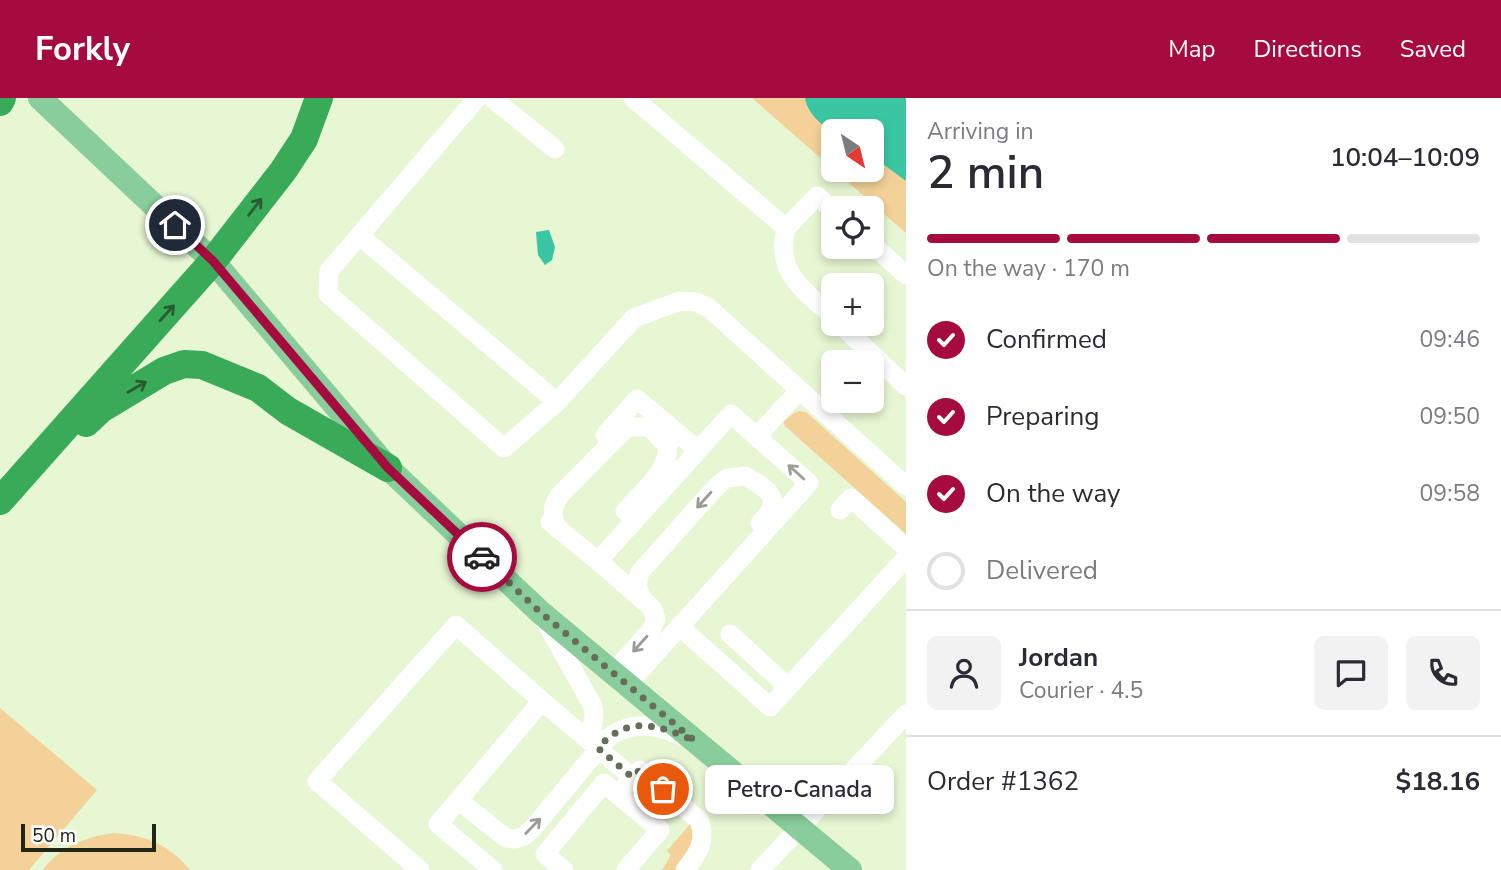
<!DOCTYPE html>
<meta charset="utf-8">
<style>
:root{--surface:#fff;--page:#f2f2f3;--text:#2b2b33;--muted:#7c7c81;--line:#e1e1e2;--accent:#a50b3e}
body{margin:0;font-family:"Nunito Sans",sans-serif;background:var(--page);color:var(--text);height:100vh;display:flex;flex-direction:column;font-size:26px;white-space:nowrap}
*{box-sizing:border-box;margin:0}
p{font-size:23px;color:var(--muted)}
.icon{flex:none;width:38px;height:38px;fill:none;stroke:currentColor;stroke-width:2;stroke-linecap:round;stroke-linejoin:round}
.map{position:relative;flex:1;overflow:hidden}
.sheet{display:flex;flex-direction:column;background:var(--surface);width:595px}
.sheet>*{flex:none}
.needle{width:46px;rotate:145deg}
.controls{position:absolute;left:821px;top:21px;display:grid;gap:14px}
.controls a{display:grid;place-items:center;width:63px;height:63px;border-radius:10px;background:var(--surface);box-shadow:0 4px 10px #0003;font-size:35px}
.scale{position:absolute;left:21px;bottom:18px;width:135px;box-sizing:border-box;padding-left:7px;border:4px solid #202518;border-top:0;font-size:19px;line-height:24px;white-space:nowrap;color:#202518;-webkit-text-stroke:5px #fff;paint-order:stroke}
.pin{position:absolute;display:grid;place-items:center;width:60px;height:60px;color:#fff;margin:-30px;border:4px solid #fff;border-radius:50%;box-shadow:0 2px 7px #0007}
.courier{position:absolute;display:grid;place-items:center;width:70px;height:70px;margin:-35px;border:5px solid #a50b3e;border-radius:50%;background:#fff;color:#222;box-shadow:0 2px 9px #0007}
.bubble{position:absolute;height:49px;border-radius:10px;background:var(--surface);box-shadow:0 4px 10px #0003;font-size:23px;font-weight:600;line-height:49px;text-align:center}
.headline em{font-style:normal;font-weight:600}
.headline div{display:flex;flex-direction:column-reverse}
.headline{display:flex;align-items:center;justify-content:space-between;height:119px;padding:0 21px}
h1{font-size:46px;font-weight:600;line-height:52px}
.bar{display:grid;grid-template-columns:repeat(4,1fr);gap:10px 7px;align-content:center;height:84px;padding:0 21px}
.bar i{height:9px;border-radius:5px;background:var(--line)}
.bar .on{background:var(--accent)}
.bar p{grid-column:span 4}
.line{display:flex;align-items:center;gap:18px;padding:0 21px;border-top:2px solid var(--line)}
.line div{flex:1}
.round{display:grid;place-items:center;flex:none;width:74px;height:74px;border-radius:10px;background:var(--page)}
ol{padding:0 21px;list-style:none}
li{display:flex;align-items:center;gap:21px;height:77px}
li p{margin-inline-start:auto}
li .icon{padding:7px;border-radius:50%;background:var(--accent);color:#fff;stroke-width:4}
li:last-child{color:var(--muted)}
li i{width:38px;height:38px;border:4px solid var(--line);border-radius:50%}
header{display:flex;align-items:center;gap:42px;box-sizing:border-box;height:98px;padding:0 35px;background:var(--accent);color:#fff}
header strong{font-size:33px}
nav{display:flex;gap:38px;margin-inline-start:auto;font-size:24px}
main{display:flex;flex:1;min-height:0}
.map>svg:first-child{display:block}
</style>
<header>
<strong>Forkly</strong>
<nav><a>Map</a><a>Directions</a><a>Saved</a></nav>
</header>
<main>
<div class="map">
<svg width="906" height="772" viewBox="0 0 906 772">
<rect width="100%" height="100%" fill="#e7f6d3"/>
<!-- green -->
<path fill="#f3d198" fill-rule="evenodd" d="M752 0H906V135ZM833 33H872V72H833Z
M799 313 806 314 906 404V436L785 328 783 324 794 315Z
M0 610 97 692 29 772H0Z
M680 714C711 735 696 750 677 772H662L671 757 667 753 691 725Z
M114 735C145 737 170 747 190 772H43C60 748 86 739 114 735Z"/>
<!-- water -->
<path fill="#3ac6a2" d="M805 0H906V83L872 58V33C860 33 846 36 836 33 822 30 807 14 805 0Z
M549 132 555 149 552 162 545 167 538 157 536 134Z"/>
<g fill="none" stroke-linecap="round" stroke-linejoin="round">
<!-- minor -->
<path stroke="#fff" stroke-width="19" d="M477 0 329 173 328 196 504 350 557 304 634 220 680 203 696 204 709 210 906 388
M492 0 555 51
M633 0 786 130C775 175 803 191 833 219
M786 130 817 98 833 112
M360 138 557 304
M872 146 906 177
M840 226 906 288
M605 337 637 301 698 352
M757 338 800 292
M840 412 851 400 906 450
M550 424 598 463
M558 431C552 418 551 410 559 398L624 332 630 329H649L668 348C668 374 642 394 625 413
M642 500 637 487 640 474 716 389 727 380 745 378C770 392 784 401 760 425
M544 521 593 608 594 618 590 644
M679 528 770 609 906 460
M730 536 788 589
M613 575 651 532 656 521 652 510 598 463 731 316 809 385 627 587
M632 679 640 672 699 722C707 743 698 756 685 772
M458 702 506 740 515 741 524 738 533 730 607 641C629 622 658 627 683 638
M420 772 317 683 456 527 542 603
M493 772 438 726 542 603 632 679 618 697 660 732 626 772
M564 772 545 756 604 685 618 697
M760 772 906 616"/>
<!-- major -->
<path stroke="#88cd9b" stroke-width="24" d="M40 0 213 163 388 370 540 514 850 772"/>
<!-- highway -->
<path stroke="#39ab58" stroke-width="28" d="M0 4 2 0
M86 325 101 311 164 273 184 266 202 267 258 290 288 313 388 370
M0 403 213 163 283 73 304 41 319 0"/>
</g>
<!-- one-way arrows -->
<defs><path id="oneway-shaft" d="M-6 0H5M1.5-3L5.5 0L1.5 3" fill="none" stroke-width="1.6" stroke-linecap="round" stroke-linejoin="round" transform="scale(1.75)"/></defs>
<g stroke="#2a5b32">
<use href="#oneway-shaft" transform="translate(255 109) rotate(-52)"/>
<use href="#oneway-shaft" transform="translate(167 215) rotate(-48)"/>
<use href="#oneway-shaft" transform="translate(137 289) rotate(-30)"/>
</g>
<g stroke="#9b9d97">
<use href="#oneway-shaft" transform="translate(796 374) rotate(-138)"/>
<use href="#oneway-shaft" transform="translate(704 402) rotate(132)"/>
<use href="#oneway-shaft" transform="translate(640 546) rotate(132)"/>
<use href="#oneway-shaft" transform="translate(533 728) rotate(-46)"/>
</g>
<g fill="none" stroke-linecap="round" stroke-linejoin="round">
<!-- done -->
<path stroke="#666e59" stroke-width="7" stroke-dasharray="0 12.6" d="M482 459 540 514 695 643C658 627 628 616 598 650L632 679 640 672 663 691"/>
<!-- route -->
<path stroke="#a50b3e" stroke-width="9" d="M175 127 213 163 388 370 482 459"/>
</g>
</svg>
<div class="controls">
<a><svg class="needle" viewBox="-14 -14 28 28"><path d="M0-13l5 13h-10z" fill="#e53935"/><path d="M0 13l5-13h-10z" fill="#7c7c81"/></svg></a>
<a><svg class="icon" aria-label="locate" viewBox="0 0 24 24"><circle cx="12" cy="12" r="6"/><path d="M12 2v4M12 18v4M2 12h4M18 12h4"/></svg></a>
<a>+</a>
<a>−</a>
</div>
<div class="scale">50 m</div>
<div class="pin" style="left:663px;top:691px;background:#ea580c"><svg class="icon" aria-label="bag" viewBox="0 0 24 24"><path d="M5 8h14l-1 12H6zM9 8a3 3 0 0 1 6 0"/></svg></div>
<div class="pin" style="left:175px;top:127px;background:#1f2937"><svg class="icon" aria-label="home" viewBox="0 0 24 24"><path d="M3 11l9-7 9 7M6 9v11h12V9"/></svg></div>
<div class="courier" style="left:482px;top:459px"><svg class="icon" aria-label="car" viewBox="0 0 24 24"><path d="M5 17H2v-5l4-1 3-4h7l3 4 3 1v5h-3M9 17h6M6 11h13"/><circle cx="7" cy="17" r="2"/><circle cx="17" cy="17" r="2"/></svg></div>
<div class="bubble" style="left:705px;top:667px;width:189px">Petro-Canada</div>
</div>
<section class="sheet">
<div class="headline"><div><h1>2 min</h1><p>Arriving in</p></div><em>10:04–10:09</em></div>
<div class="bar"><i class="on"></i><i class="on"></i><i class="on"></i><i></i><p>On the way · 170 m</p></div>
<ol>
<li><svg class="icon" aria-label="check" viewBox="0 0 24 24"><path d="M5 12l5 5 9-10"/></svg>Confirmed<p>09:46</p></li>
<li><svg class="icon" aria-label="check" viewBox="0 0 24 24"><path d="M5 12l5 5 9-10"/></svg>Preparing<p>09:50</p></li>
<li><svg class="icon" aria-label="check" viewBox="0 0 24 24"><path d="M5 12l5 5 9-10"/></svg>On the way<p>09:58</p></li>
<li><i></i>Delivered</li>
</ol>
<div class="line" style="height:126px"><a class="round"><svg class="icon" aria-label="person" viewBox="0 0 24 24"><circle cx="12" cy="8" r="4"/><path d="M4 21q1-7 8-7t8 7"/></svg></a><div><b>Jordan</b><p>Courier · 4.5</p></div><a class="round"><svg class="icon" aria-label="chat" viewBox="0 0 24 24"><path d="M4 5h16v11H9l-5 4z"/></svg></a><a class="round"><svg class="icon" aria-label="phone" viewBox="0 0 24 24"><path d="M5 4h4l2 5-3 2q2 4 5 5l2-3 5 2v4C11 20 4 13 5 4z"/></svg></a></div>
<div class="line" style="height:91px"><div>Order #1362</div><b>$18.16</b></div>
</section>
</main>
